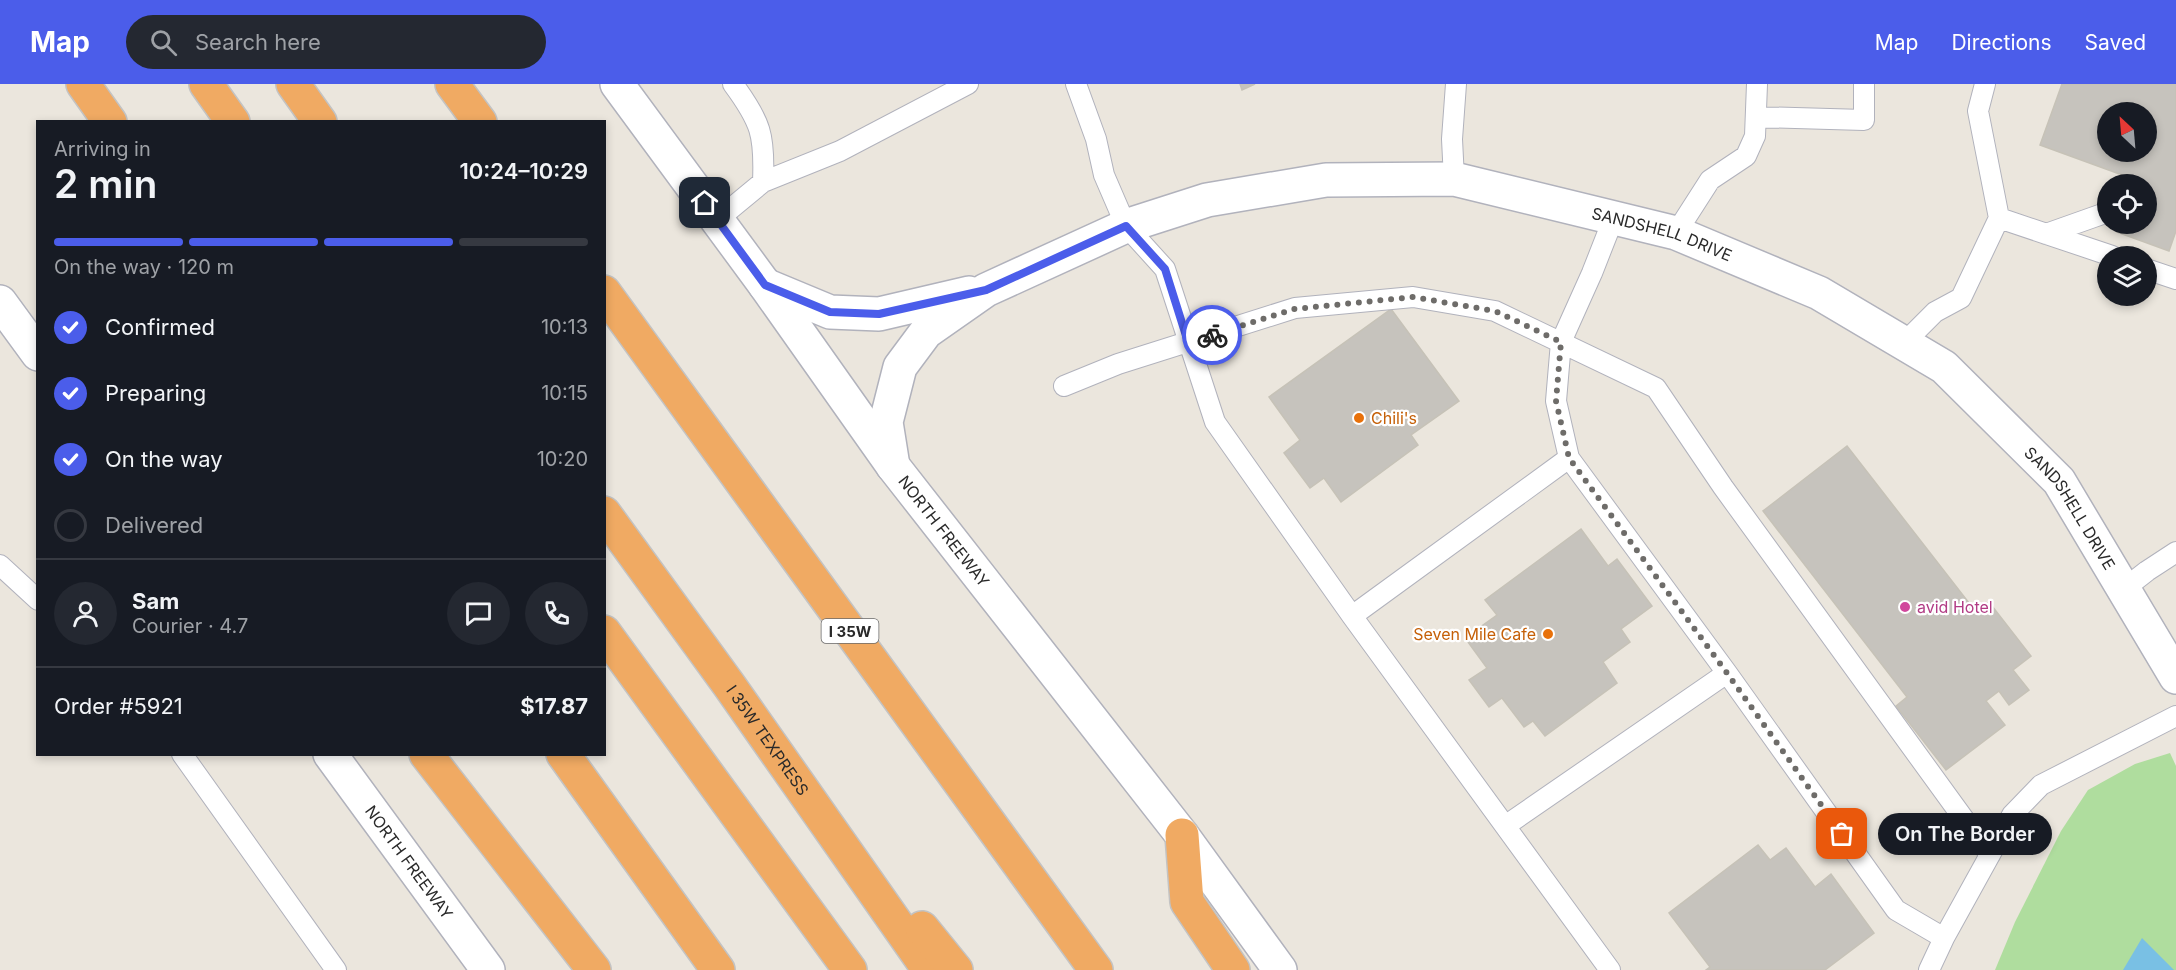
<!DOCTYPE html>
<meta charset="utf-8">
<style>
:root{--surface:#171b24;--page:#242831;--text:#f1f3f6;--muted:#9ea1a6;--line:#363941;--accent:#4b5dea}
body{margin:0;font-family:Inter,sans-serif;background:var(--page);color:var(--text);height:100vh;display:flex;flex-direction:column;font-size:22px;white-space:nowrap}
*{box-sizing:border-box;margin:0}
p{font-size:20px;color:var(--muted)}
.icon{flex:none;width:33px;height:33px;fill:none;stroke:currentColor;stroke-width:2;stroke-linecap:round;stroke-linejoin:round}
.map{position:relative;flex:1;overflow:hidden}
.drawer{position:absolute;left:36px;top:36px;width:570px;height:636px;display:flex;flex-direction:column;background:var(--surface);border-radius:0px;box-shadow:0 3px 9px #0003}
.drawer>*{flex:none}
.needle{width:39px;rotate:334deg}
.tools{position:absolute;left:2097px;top:18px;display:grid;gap:12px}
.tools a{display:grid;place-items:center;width:60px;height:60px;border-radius:50%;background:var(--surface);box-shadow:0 3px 9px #0003;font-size:30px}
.pin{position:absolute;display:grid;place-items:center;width:51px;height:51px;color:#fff;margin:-26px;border-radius:12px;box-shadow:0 3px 9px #0006}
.courier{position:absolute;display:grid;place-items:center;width:60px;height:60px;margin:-30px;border:4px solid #4b5dea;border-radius:50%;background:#fff;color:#222;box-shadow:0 2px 8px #0007}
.bubble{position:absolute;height:42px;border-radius:21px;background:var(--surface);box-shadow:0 3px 9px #0003;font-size:20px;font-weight:600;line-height:42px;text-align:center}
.headline em{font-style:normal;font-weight:600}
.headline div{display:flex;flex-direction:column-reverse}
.headline{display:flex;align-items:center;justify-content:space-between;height:102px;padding:0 18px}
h1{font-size:39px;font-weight:600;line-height:45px}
.bar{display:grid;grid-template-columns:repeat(4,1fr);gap:9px 6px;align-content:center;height:72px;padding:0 18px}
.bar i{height:8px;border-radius:4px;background:var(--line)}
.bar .on{background:var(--accent)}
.bar p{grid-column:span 4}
.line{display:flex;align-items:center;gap:15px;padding:0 18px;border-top:2px solid var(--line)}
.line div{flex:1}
.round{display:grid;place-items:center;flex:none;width:63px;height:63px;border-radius:32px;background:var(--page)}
ol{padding:0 18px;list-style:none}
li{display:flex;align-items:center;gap:18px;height:66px}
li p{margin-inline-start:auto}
li .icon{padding:6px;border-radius:50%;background:var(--accent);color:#fff;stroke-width:4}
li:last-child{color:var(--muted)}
li i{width:33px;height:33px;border:3px solid var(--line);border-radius:50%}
header{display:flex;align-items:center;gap:36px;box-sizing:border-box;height:84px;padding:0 30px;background:var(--accent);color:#fff}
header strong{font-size:28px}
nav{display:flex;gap:33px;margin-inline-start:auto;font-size:21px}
.search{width:420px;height:54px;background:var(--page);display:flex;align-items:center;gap:15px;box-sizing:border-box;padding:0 21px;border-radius:33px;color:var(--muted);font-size:22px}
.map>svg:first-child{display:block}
</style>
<header>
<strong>Map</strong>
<div class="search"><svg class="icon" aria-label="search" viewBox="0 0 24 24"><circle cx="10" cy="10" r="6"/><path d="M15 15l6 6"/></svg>Search here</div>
<nav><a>Map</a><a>Directions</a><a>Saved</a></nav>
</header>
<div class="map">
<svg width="2176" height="886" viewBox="0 0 2176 886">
<rect width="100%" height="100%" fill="#ebe6dd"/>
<!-- green -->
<path fill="#afdd9e" d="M2170 669 2176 682V886H1995L2015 838 2061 747 2088 706 2135 680Z"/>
<!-- water -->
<path fill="#79c0e4" d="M2142 854 2174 886H2123Z"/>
<!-- building -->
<path fill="#c6c3bd" stroke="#c6c2b7" stroke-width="1.5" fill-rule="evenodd" d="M1240 0H1255L1242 6Z
M2062 0H2176V147L2169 167 2117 148 2121 140H2146V100H2135L2136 96 2040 61ZM2108 28H2146V68H2108Z
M1391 225 1459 317 1411 351 1418 361 1341 418 1324 394 1310 404 1284 369 1300 356 1269 313Z
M1847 362 1976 528 1989 518 2031 572 2013 586 2029 606 2009 621 1999 607 1986 617 2005 641 1946 686 1896 622 1907 613 1763 427Z
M1581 445 1608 482 1617 475 1652 522 1621 545 1630 558 1603 578 1617 599 1545 652 1533 637 1524 643 1502 614 1489 623 1469 596 1487 584 1465 554 1497 531 1485 516Z
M1758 761 1770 776 1786 764 1815 803 1831 790 1874 849 1825 886H1706L1710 883 1669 829Z"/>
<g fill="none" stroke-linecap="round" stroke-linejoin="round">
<!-- service casing -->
<g stroke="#b1b2bc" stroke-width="22">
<path id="service" d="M733 0C761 38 765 51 763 98
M1076 0 1096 55 1104 91 1126 142 1165 185 1215 338 1352 532 1610 886
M1985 0 1978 27 1999 134 2112 172
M1756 33 1864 36V0
M1454 95 1452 55 1456 0
M1614 133 1592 189 1561 258 1556 317 1569 374 1727 589 1896 826 1944 854
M717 136 763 98 840 67 968 0
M1676 149 1710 96 1746 72 1755 52 1757 0
M2046 150 2108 128
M2146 185 2176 195
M1904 259 1935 228 1961 214 1999 134
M1064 302 1118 280 1295 224 1413 213 1495 227 1656 304 1723 403 1990 771
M0 481 38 516
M2124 505 2147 487 2176 468
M1352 532 1569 374
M182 670 336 886
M1505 742 1727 589
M1929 886 1944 854 2012 731 2041 701 2176 632"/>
</g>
<!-- tertiary casing -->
<g stroke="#b1b2bc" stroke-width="36">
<g id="tertiary">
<path d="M765 201 830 228 879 230 969 209"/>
<path id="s1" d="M893 382 886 338 900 283 926 248 986 206 1126 142 1207 116 1326 96 1454 95 1676 149 1819 209 1944 283 2059 397 2176 593"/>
</g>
</g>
<!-- secondary casing -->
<g stroke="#b1b2bc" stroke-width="36">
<g id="secondary">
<path id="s2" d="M617 0 765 201 893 382 1182 751 1280 886"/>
<path d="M0 218 38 270"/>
<path id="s3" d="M330 670 488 886"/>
</g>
</g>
<!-- motorway casing -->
<g stroke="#c3c3c3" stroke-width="36">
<g id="motorway">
<path d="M83 0 110 38"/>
<path d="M206 0 233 38"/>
<path d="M293 0 320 38"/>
<path d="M452 0 480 38"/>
<path d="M604 208 1096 886"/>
<path id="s4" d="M604 429 729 601 929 886"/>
<path d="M604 548 850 886"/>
<path d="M426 670 594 886"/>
<path d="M563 670 718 886"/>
<path d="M1182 751 1187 818 1233 886"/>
<path d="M922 844 956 886"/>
</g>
</g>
<!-- service -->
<use href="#service" stroke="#fff" stroke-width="20"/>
<!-- tertiary -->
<use href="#tertiary" stroke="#fff" stroke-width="33"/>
<!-- secondary -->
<use href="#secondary" stroke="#fff" stroke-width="33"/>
<!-- motorway -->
<use href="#motorway" stroke="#f0aa63" stroke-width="33"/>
</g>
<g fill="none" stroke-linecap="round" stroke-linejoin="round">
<!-- done -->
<path stroke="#6e6c69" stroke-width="6" stroke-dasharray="0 10.8" d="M1212 251 1294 225 1413 213 1495 227 1561 258 1556 317 1569 374 1727 589 1842 750"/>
<!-- route -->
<path stroke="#4b5dea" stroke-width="8" d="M705 119 765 201 830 228 879 230 986 206 1126 142 1165 185 1188 258 1212 251"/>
</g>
<!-- markers -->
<g fill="#e8710a" stroke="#fff" stroke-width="2">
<circle cx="1359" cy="334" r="6"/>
<circle cx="1548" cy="550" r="6"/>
</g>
<circle fill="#d1479c" stroke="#fff" stroke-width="2" cx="1905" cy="523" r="6"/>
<g text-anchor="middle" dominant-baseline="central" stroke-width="4.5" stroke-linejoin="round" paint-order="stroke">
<!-- shield labels -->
<rect fill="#fff" stroke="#6a6a6a" stroke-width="1.5" x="821.5" y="535" width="57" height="24" rx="4.5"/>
<g font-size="15" font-weight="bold" fill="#2a2a2a">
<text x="850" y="547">I 35W</text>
</g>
<!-- street labels -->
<g font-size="16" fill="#2a2a2a" stroke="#fff">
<text stroke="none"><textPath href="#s1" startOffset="921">SANDSHELL DRIVE</textPath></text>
<text stroke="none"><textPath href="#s1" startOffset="1425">SANDSHELL DRIVE</textPath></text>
<text stroke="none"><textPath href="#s2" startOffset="554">NORTH FREEWAY</textPath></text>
<text stroke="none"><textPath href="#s4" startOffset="280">I 35W TEXPRESS</textPath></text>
<text stroke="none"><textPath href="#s3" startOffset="134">NORTH FREEWAY</textPath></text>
</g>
<!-- food labels -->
<g font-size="16" fill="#c56008" stroke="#fff" text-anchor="start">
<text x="1371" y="334">Chili's</text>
<text x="1536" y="550" text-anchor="end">Seven Mile Cafe</text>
</g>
<!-- hotel labels -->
<g font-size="16" fill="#b23c85" stroke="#fff" text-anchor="start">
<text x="1917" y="523">avid Hotel</text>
</g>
</g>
</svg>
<div class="tools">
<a><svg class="needle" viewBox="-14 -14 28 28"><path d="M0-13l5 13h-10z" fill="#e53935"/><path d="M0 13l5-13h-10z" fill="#9ea1a6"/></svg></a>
<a><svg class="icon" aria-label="locate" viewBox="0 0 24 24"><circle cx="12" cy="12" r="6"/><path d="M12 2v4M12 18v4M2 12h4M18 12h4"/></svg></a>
<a><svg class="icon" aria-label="layers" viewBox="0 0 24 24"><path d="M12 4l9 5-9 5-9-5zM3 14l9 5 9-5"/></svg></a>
</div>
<div class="pin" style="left:1842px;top:750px;background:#ea580c"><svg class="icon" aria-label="bag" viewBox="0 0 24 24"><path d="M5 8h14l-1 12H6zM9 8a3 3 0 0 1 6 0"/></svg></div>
<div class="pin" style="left:705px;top:119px;background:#1f2937"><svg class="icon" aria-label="home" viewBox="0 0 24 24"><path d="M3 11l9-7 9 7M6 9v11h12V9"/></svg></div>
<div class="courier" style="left:1212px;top:251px"><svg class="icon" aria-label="bike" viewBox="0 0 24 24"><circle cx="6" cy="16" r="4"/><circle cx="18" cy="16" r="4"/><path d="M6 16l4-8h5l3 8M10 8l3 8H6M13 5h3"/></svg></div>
<div class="bubble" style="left:1878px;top:729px;width:174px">On The Border</div>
<section class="drawer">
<div class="headline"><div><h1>2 min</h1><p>Arriving in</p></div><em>10:24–10:29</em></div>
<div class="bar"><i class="on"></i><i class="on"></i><i class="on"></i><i></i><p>On the way · 120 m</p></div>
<ol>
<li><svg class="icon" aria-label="check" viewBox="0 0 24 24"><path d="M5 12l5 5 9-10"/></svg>Confirmed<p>10:13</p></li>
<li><svg class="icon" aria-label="check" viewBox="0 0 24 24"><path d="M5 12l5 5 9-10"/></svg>Preparing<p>10:15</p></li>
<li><svg class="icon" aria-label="check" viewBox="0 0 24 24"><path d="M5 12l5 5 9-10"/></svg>On the way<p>10:20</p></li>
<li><i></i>Delivered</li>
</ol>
<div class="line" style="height:108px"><a class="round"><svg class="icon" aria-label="person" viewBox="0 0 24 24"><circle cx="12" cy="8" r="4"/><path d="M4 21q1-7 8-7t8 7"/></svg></a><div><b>Sam</b><p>Courier · 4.7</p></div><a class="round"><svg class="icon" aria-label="chat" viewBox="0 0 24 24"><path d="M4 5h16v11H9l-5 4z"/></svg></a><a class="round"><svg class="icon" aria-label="phone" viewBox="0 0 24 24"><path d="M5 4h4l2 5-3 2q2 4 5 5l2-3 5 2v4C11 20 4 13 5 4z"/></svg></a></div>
<div class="line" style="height:78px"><div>Order #5921</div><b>$17.87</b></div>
</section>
</div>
